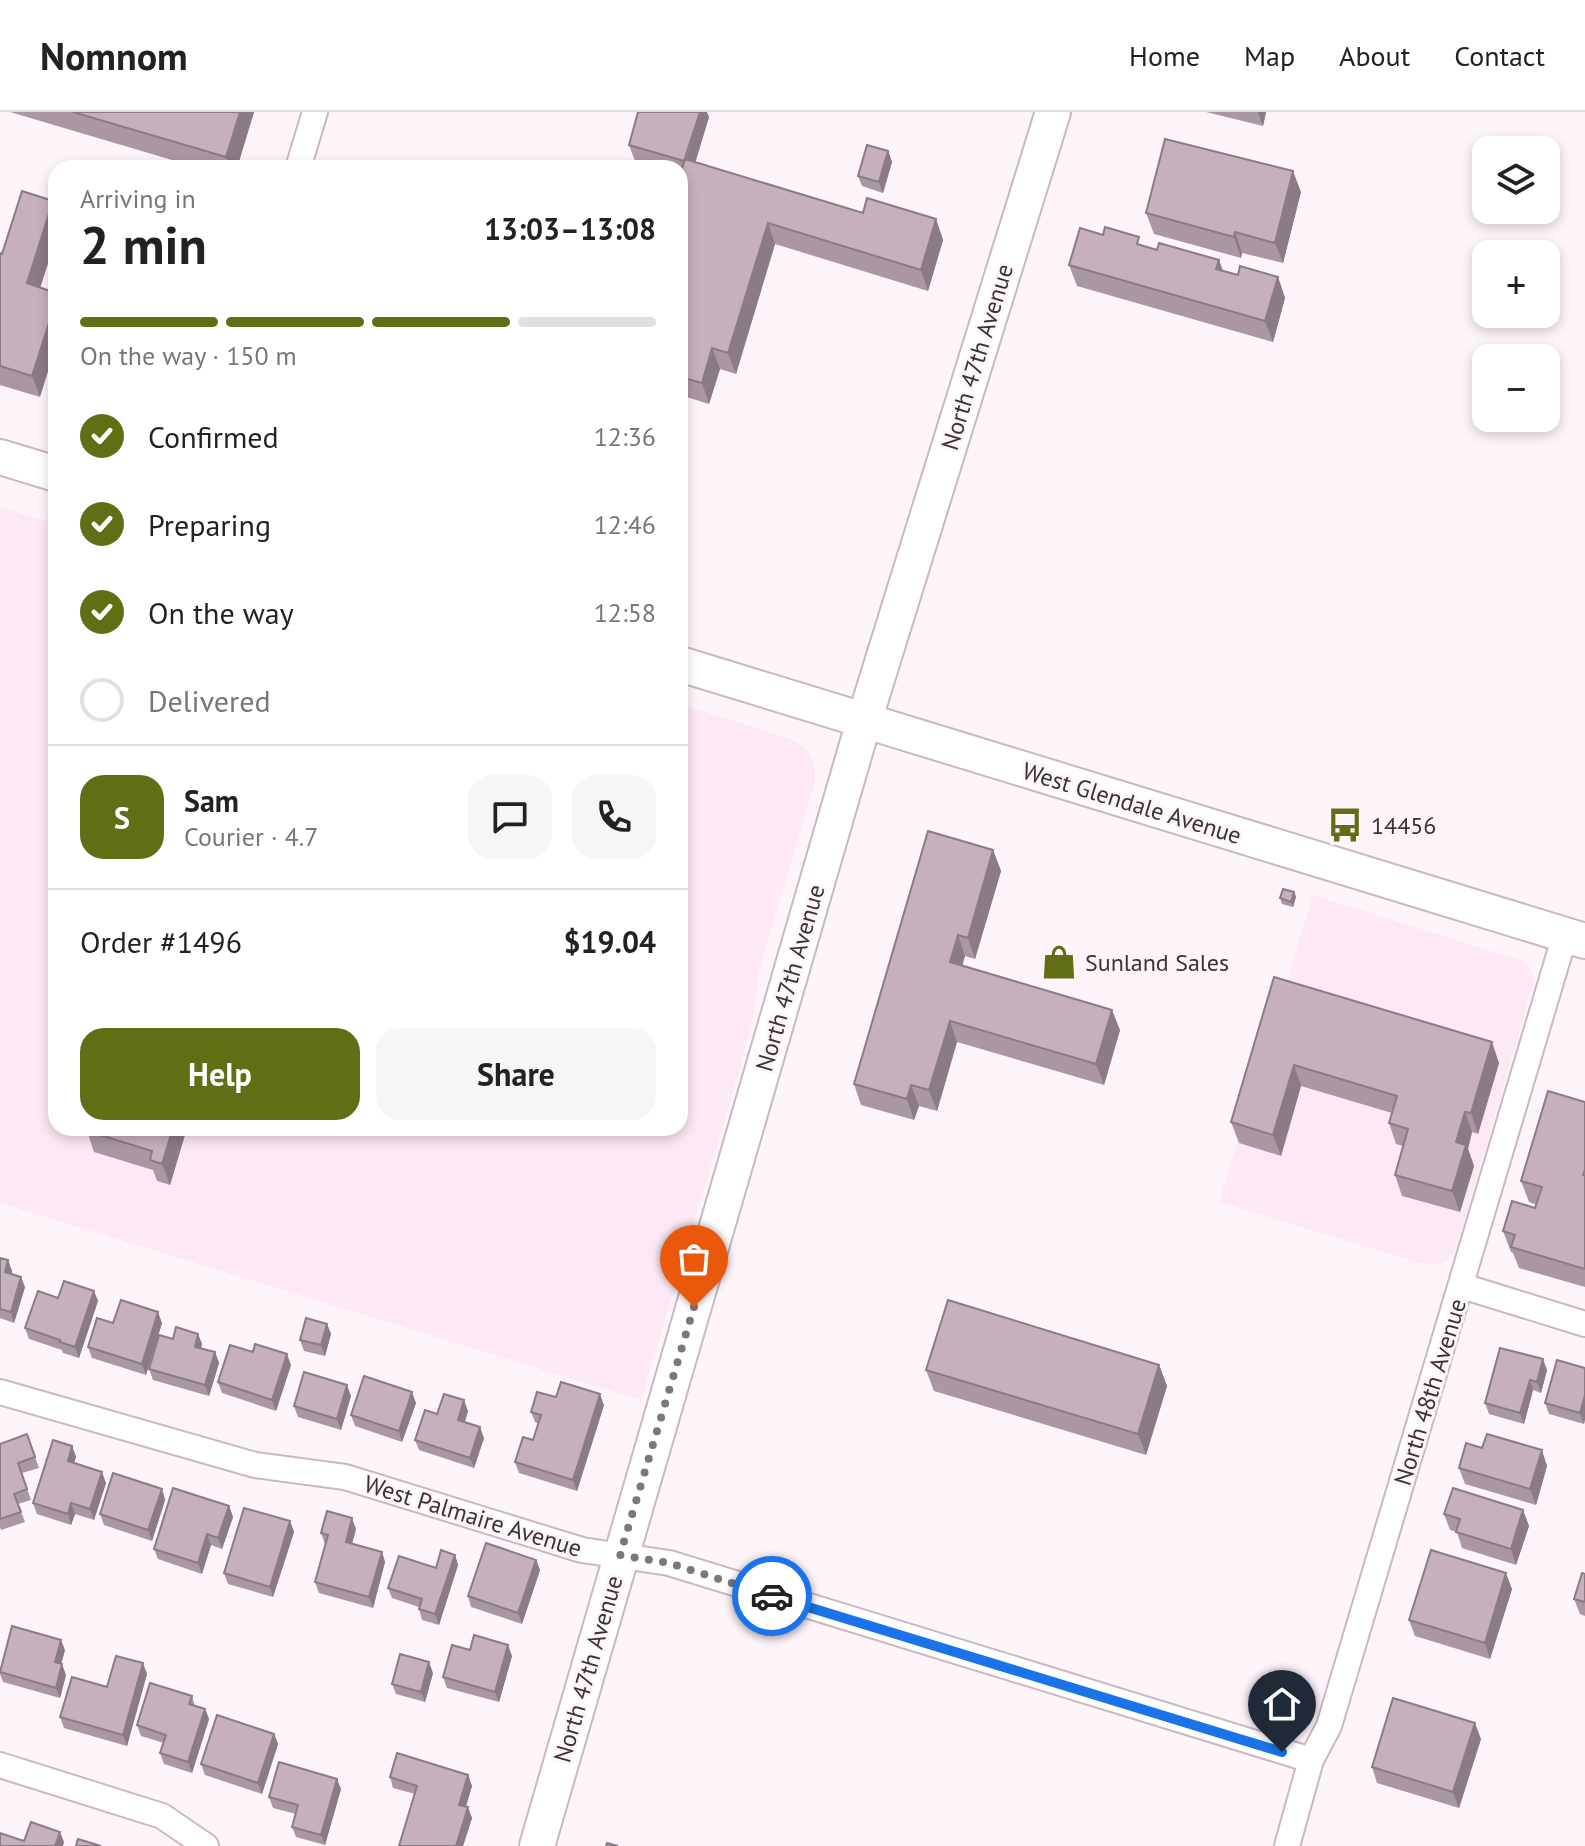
<!DOCTYPE html>
<meta charset="utf-8">
<style>
:root{--surface:#fff;--page:#f6f6f6;--text:#222;--muted:#767676;--line:#e0e0e0;--accent:#626e16}
body{margin:0;font-family:"PT Sans",sans-serif;background:var(--page);color:var(--text);height:100vh;display:flex;flex-direction:column;font-size:30px;white-space:nowrap}
*{box-sizing:border-box;margin:0}
p{font-size:26px;color:var(--muted)}
.icon{flex:none;width:44px;height:44px;fill:none;stroke:currentColor;stroke-width:2;stroke-linecap:round;stroke-linejoin:round}
.map{position:relative;flex:1;overflow:hidden}
.side{position:absolute;left:48px;top:48px;width:640px;height:976px;display:flex;flex-direction:column;background:var(--surface);border-radius:24px;box-shadow:0 4px 12px #0003}
.side>*{flex:none}
.controls{position:absolute;left:1472px;top:24px;display:grid;gap:16px}
.controls a{display:grid;place-items:center;width:88px;height:88px;border-radius:16px;background:var(--surface);box-shadow:0 4px 12px #0003;font-size:40px}
.pin{position:absolute;display:grid;place-items:center;width:68px;height:68px;color:#fff;margin:-82px -34px;border-radius:50% 50% 50% 0;rotate:-45deg;box-shadow:0 0 8px #0007}
.pin .icon{rotate:45deg}
.courier{position:absolute;display:grid;place-items:center;width:80px;height:80px;margin:-40px;border:6px solid #1a73e8;border-radius:50%;background:#fff;color:#222;box-shadow:0 2px 10px #0007}
.head em{font-style:normal;font-weight:600}
.head div{display:flex;flex-direction:column-reverse}
.head{display:flex;align-items:center;justify-content:space-between;height:136px;padding:0 32px}
h1{font-size:52px;font-weight:600;line-height:60px}
.bar{display:grid;grid-template-columns:repeat(4,1fr);gap:12px 8px;align-content:center;height:96px;padding:0 32px}
.bar i{height:10px;border-radius:6px;background:var(--line)}
.bar .on{background:var(--accent)}
.bar p{grid-column:span 4}
.line{display:flex;align-items:center;gap:20px;padding:0 32px;border-top:2px solid var(--line)}
.line div{flex:1}
.round{display:grid;place-items:center;flex:none;width:84px;height:84px;border-radius:24px;background:var(--page)}
ol{padding:0 32px;list-style:none}
li{display:flex;align-items:center;gap:24px;height:88px}
li p{margin-inline-start:auto}
li .icon{padding:8px;border-radius:50%;background:var(--accent);color:#fff;stroke-width:4}
li:last-child{color:var(--muted)}
li i{width:44px;height:44px;border:4px solid var(--line);border-radius:50%}
.primary-button{display:flex;gap:16px;margin-top:auto;padding:16px 32px}
.primary-button a{flex:1;height:92px;border-radius:24px;background:var(--accent);color:#fff;font-size:32px;font-weight:600;line-height:92px;text-align:center}
.primary-button a+a{background:var(--page);color:var(--text)}
header{display:flex;align-items:center;gap:48px;box-sizing:border-box;height:112px;padding:0 40px;background:var(--surface);border-bottom:2px solid var(--line)}
header strong{font-size:38px}
nav{display:flex;gap:44px;margin-inline-start:auto;font-size:28px}
.map>svg:first-child{display:block}
</style>
<header>
<strong>Nomnom</strong>
<nav><a>Home</a><a>Map</a><a>About</a><a>Contact</a></nav>
</header>
<div class="map">
<svg width="1585" height="1734" viewBox="0 0 1585 1734">
<rect width="100%" height="100%" fill="#fef5fa"/>
<!-- built -->
<path fill="#fce9f3" d="M0 395 56 412V1016H680V592L788 626 799 631 809 640 815 654V670L759 858 754 901 737 967 641 1288 0 1091Z
M1313 783 1523 849 1530 855 1533 863V873L1456 1138 1449 1148 1441 1152 1420 1151 1219 1090Z"/>
<g fill="none" stroke-linecap="round" stroke-linejoin="round">
<!-- street casing -->
<g stroke="#cdb6c2" stroke-width="28">
<path id="street" d="M298 56 315 0
M1462 1174 1585 1212
M0 1280 255 1353 345 1365 582 1438 669 1451 1311 1648
M0 1653 162 1704 206 1734
M1287 1734 1311 1648 1329 1614 1565 823"/>
</g>
<!-- secondary casing -->
<g stroke="#cdb6c2" stroke-width="38">
<path id="secondary" d="M0 345 56 362
M680 552 1585 829
M537 1734 864 609 1053 0"/>
</g>
<!-- street -->
<use href="#street" stroke="#fff" stroke-width="24"/>
<!-- secondary -->
<use href="#secondary" stroke="#fff" stroke-width="34"/>
</g>
<!-- wall -->
<path fill="#aa97a2" d="M10 0H254L237 56H199Z
M1206 0H1266L1263 14Z
M709 5 695 50 863 101 936 107 943 128 928 179 775 132 736 262 720 257 709 292 680 283V56H659L635 49 629 33Z
M888 39 892 50 883 81 862 74 858 64Z
M1301 80 1283 151 1242 141 1241 146 1154 122 1146 101Z
M53 89 56 97V126L40 176V285L0 273V141L2 142Z
M1142 133 1238 163 1278 165 1285 186 1273 230 1077 174 1069 153Z
M993 738 1001 759 975 847 965 844 962 854 1120 918 1104 973 957 930 937 999 919 994 914 1008 861 993 854 972Z
M1294 780 1296 785 1293 795 1282 792 1280 786Z
M1274 865 1499 951 1478 1022 1472 1020 1468 1037 1474 1054 1460 1100 1402 1084 1395 1063 1403 1034 1396 1032 1389 1011 1392 1001 1301 974 1281 1044 1239 1031 1231 1010Z
M1585 990V1175L1519 1156 1513 1141 1511 1140 1503 1119 1535 1096 1537 1093 1529 1090 1521 1069Z
M87 1016H187L170 1073 157 1069 153 1058 94 1040 87 1019Z
M0 1146 8 1148 12 1159V1162L25 1175 14 1211 0 1206Z
M94 1179 98 1189 79 1246 63 1241 62 1238 29 1227 25 1216 58 1186Z
M113 1211H162L146 1263 92 1246 88 1235Z
M327 1212 331 1222 325 1244 304 1239 300 1228Z
M198 1222 202 1232 201 1236 215 1240 219 1251 209 1284 153 1268 149 1257 173 1227Z
M291 1253 276 1299 222 1281 218 1270Z
M1159 1253 1167 1274 1146 1343 934 1279 926 1258Z
M1585 1256V1307L1584 1312 1549 1302 1545 1291Z
M1547 1258 1541 1281 1533 1278 1524 1312 1489 1302 1485 1291Z
M351 1284 341 1318 298 1305 294 1294Z
M556 1285 604 1293 577 1379 519 1361 515 1350 533 1328 539 1312 535 1310 531 1300Z
M416 1291 402 1330 355 1314 351 1303Z
M468 1299 465 1310 484 1326 474 1356 419 1338 415 1328 437 1302Z
M27 1322 39 1356 22 1361 31 1388 18 1392 25 1410 1 1418 0 1415V1332Z
M72 1334 76 1345 74 1351 106 1371 94 1408 75 1402 71 1413 37 1402 33 1391Z
M1482 1336 1547 1354 1536 1393 1465 1372 1459 1356Z
M162 1377 165 1388 152 1429 104 1413 100 1402Z
M229 1394 233 1405 222 1437 211 1433 202 1462 158 1447 154 1437Z
M1523 1398 1529 1414 1516 1453 1462 1436 1457 1420 1450 1418 1444 1402Z
M290 1409 294 1420 273 1485 228 1472 224 1461Z
M356 1417 352 1431 382 1440 385 1450 373 1496 319 1481 315 1470 326 1432H325L321 1421Z
M455 1443 458 1453 439 1513 422 1508 419 1497V1495L392 1486 388 1476 436 1456Z
M536 1448 540 1458 522 1512 471 1495 468 1484Z
M1585 1462V1504L1580 1502 1574 1487Z
M1512 1477 1490 1547 1415 1524 1409 1508Z
M65 1538 61 1552 66 1563 60 1586 3 1570 0 1562V1556Z
M470 1538 512 1544 499 1590 447 1576 443 1565Z
M433 1561 425 1590 396 1582 392 1572Z
M147 1562 127 1634 64 1616 60 1605 107 1575Z
M192 1584 195 1594 205 1597 209 1607 192 1661 164 1652 160 1641 164 1631 141 1624 137 1613Z
M274 1622 278 1632 262 1682 205 1663 201 1652Z
M1481 1627 1459 1696 1377 1671 1372 1655Z
M468 1663 472 1674 466 1695 472 1706 463 1734H399L415 1682 393 1676 390 1665Z
M341 1677 325 1733 296 1725 292 1715 296 1702 273 1696 269 1685Z"/>
<!-- shaded-wall -->
<path fill="#8b7b84" d="M240 0H254L237 56H230L226 45Z
M700 0H707L709 5 691 65 685 50Z
M1258 0H1266L1263 14Z
M888 39 892 50 883 81 879 70Z
M1293 59 1301 80 1283 151 1275 131Z
M53 89 56 97V126L35 192 27 171Z
M936 107 943 128 928 179 921 158Z
M768 111 775 132 736 262 728 241Z
M1235 120 1242 141 1241 146 1234 125Z
M1219 148 1227 169 1216 157Z
M1278 165 1285 186 1273 230 1265 209Z
M56 189V234L40 285 32 264Z
M712 236 720 257 709 292 702 271Z
M993 738 1001 759 975 847 968 826Z
M1294 780 1296 785 1293 795 1291 790Z
M958 823 965 844 957 871 950 850Z
M1112 898 1120 918 1104 973 1096 952Z
M950 909 957 930 937 999 929 978Z
M1492 930 1499 951 1478 1022 1471 1001Z
M1294 953 1301 974 1281 1044 1273 1023Z
M911 973 919 994 914 1008 907 987Z
M1465 1000 1472 1020 1468 1037 1474 1054 1460 1100 1452 1079 1456 1030Z
M173 1016H187L170 1073 162 1052Z
M8 1148 12 1159 9 1170 5 1160Z
M21 1165 25 1175 14 1211 11 1200Z
M94 1179 98 1189 79 1246 75 1235Z
M158 1200 162 1211 146 1263 142 1252Z
M327 1212 331 1222 325 1244 321 1233Z
M198 1222 202 1232 199 1245 195 1235Z
M215 1240 219 1251 209 1284 205 1273Z
M287 1242 291 1253 276 1299 272 1288Z
M1543 1247 1547 1258 1541 1281 1537 1270Z
M1159 1253 1167 1274 1146 1343 1138 1322Z
M1530 1268 1533 1278 1524 1312 1520 1301Z
M347 1273 351 1284 341 1318 337 1307Z
M412 1280 416 1291 402 1330 399 1319Z
M600 1282 604 1293 577 1379 573 1368Z
M1585 1283V1307L1584 1312 1580 1301Z
M464 1288 468 1299 462 1318 458 1308Z
M480 1315 484 1326 474 1356 470 1346Z
M72 1334 76 1345 71 1360 68 1349Z
M1542 1338 1547 1354 1536 1393 1530 1377Z
M102 1360 106 1371 94 1408 90 1397Z
M162 1377 165 1388 152 1429 148 1418Z
M71 1391 75 1402 71 1413 68 1402Z
M229 1394 233 1405 222 1437 218 1426Z
M1523 1398 1529 1414 1516 1453 1511 1437Z
M352 1406 356 1417 350 1440 346 1430Z
M290 1409 294 1420 273 1485 270 1475Z
M207 1422 211 1433 202 1462 198 1451Z
M382 1440 385 1450 373 1496 369 1485Z
M455 1443 458 1453 439 1513 435 1502Z
M536 1448 540 1458 522 1512 518 1501Z
M1506 1461 1512 1477 1490 1547 1485 1531Z
M61 1528 65 1538 59 1560 55 1550Z
M508 1533 512 1544 499 1590 495 1580Z
M429 1550 433 1561 425 1590 421 1580Z
M143 1551 147 1562 127 1634 123 1623Z
M62 1552 66 1563 60 1586 56 1576Z
M205 1597 209 1607 192 1661 188 1650Z
M1475 1611 1481 1627 1459 1696 1453 1680Z
M274 1622 278 1632 262 1682 258 1671Z
M468 1663 472 1674 463 1703 459 1693Z
M337 1667 341 1677 325 1733 321 1723Z
M468 1695 472 1706 463 1734H456Z
M60 1720 64 1730 63 1734H55Z"/>
<!-- building -->
<path fill="#c6b0bc" stroke="#8b7b84" stroke-width="2" d="M73 0H240L226 45Z
M638 0H700L684 49 629 33Z
M1165 27 1293 59 1275 131 1235 120 1234 125 1146 101Z
M867 33 888 39 879 70 858 64Z
M685 47 863 101 867 86 936 107 921 158 768 111 728 241 712 236 702 271 680 265V63Z
M22 79 53 89 27 171 56 181V189L32 264 0 254V141L2 142Z
M1105 115 1139 125 1137 132 1157 138 1159 131 1219 148 1216 157 1238 163 1240 154 1278 165 1265 209 1069 153 1080 116 1103 123Z
M928 719 993 738 968 826 958 823 950 850 1112 898 1096 952 950 909 929 978 911 973 907 987 854 972Z
M1283 777 1294 780 1291 790 1280 786Z
M1274 865 1492 930 1471 1001 1465 1000 1456 1030 1466 1033 1452 1079 1395 1063 1408 1017 1389 1011 1397 984 1294 953 1273 1023 1231 1010Z
M1548 979 1585 990V1057L1583 1063H1585V1157L1511 1135 1515 1123 1503 1119 1512 1089 1535 1096 1542 1075 1521 1069Z
M87 1016H173L162 1052 150 1048 152 1039 87 1019Z
M0 1146 8 1148 5 1160 21 1165 11 1200 0 1197Z
M64 1169 94 1179 75 1235 60 1230V1228L25 1216 38 1179 58 1186Z
M121 1188 158 1200 142 1252 88 1235 97 1206 113 1211Z
M948 1188 1159 1253 1138 1322 926 1258Z
M306 1206 327 1212 321 1233 300 1228Z
M176 1215 198 1222 195 1235 215 1240 205 1273 149 1257 159 1223 173 1227Z
M255 1232 287 1242 272 1288 218 1270 230 1233 253 1240Z
M1500 1236 1543 1247 1537 1270 1530 1268 1520 1301 1485 1291Z
M1557 1248 1585 1256V1283L1580 1301 1545 1291Z
M304 1260 347 1273 337 1307 294 1294Z
M364 1264 412 1280 399 1319 351 1303Z
M561 1270 600 1282 573 1368 515 1350 523 1325 533 1328 541 1303 531 1300 537 1280 556 1285Z
M444 1282 464 1288 458 1308 480 1315 470 1346 415 1328 425 1298 437 1302Z
M27 1322 35 1345 18 1351 27 1377 14 1382 21 1400 0 1407V1332Z
M1487 1322 1542 1338 1530 1377 1459 1356 1466 1331 1482 1336Z
M53 1328 72 1334 68 1349 102 1360 90 1397 71 1391 68 1402 33 1391Z
M113 1361 162 1377 148 1418 100 1402Z
M173 1376 229 1394 218 1426 207 1422 198 1451 154 1437Z
M1453 1376 1523 1398 1511 1437 1456 1420 1460 1407 1444 1402Z
M244 1396 290 1409 270 1475 224 1461Z
M327 1399 352 1406 346 1430 382 1440 369 1485 315 1470 328 1423 321 1421Z
M486 1431 536 1448 518 1501 468 1484Z
M441 1438 455 1443 435 1502 419 1497 422 1487 388 1476 399 1444 436 1456Z
M1431 1438 1506 1461 1485 1531 1409 1508Z
M1582 1461 1585 1462V1490L1574 1487Z
M12 1514 61 1528 55 1550 62 1552 56 1576 0 1560Z
M474 1523 508 1533 495 1580 443 1565 452 1533 470 1538Z
M400 1542 429 1550 421 1580 392 1572Z
M116 1544 143 1551 123 1623 60 1605 72 1565 107 1575Z
M150 1571 192 1584 189 1592 205 1597 188 1650 160 1641 166 1623 137 1613Z
M1393 1586 1475 1611 1453 1680 1372 1655Z
M217 1603 274 1622 258 1671 201 1652Z
M397 1641 468 1663 459 1693 468 1695 456 1734H399L417 1674 390 1665Z
M279 1650 337 1667 321 1723 292 1715 298 1693 269 1685Z
M31 1710 60 1720 55 1734H0V1721L24 1729Z
M78 1727 101 1734H76Z
M607 1731 618 1734H606Z"/>
<g fill="none" stroke-linecap="round" stroke-linejoin="round">
<!-- done -->
<path stroke="#7f767b" stroke-width="8" stroke-dasharray="0 14.4" d="M694 1195 620 1443 669 1451 772 1484"/>
<!-- route -->
<path stroke="#1a73e8" stroke-width="10" d="M772 1484 1282 1640"/>
</g>
<!-- icons -->
<defs>
<g id="bus-bare" transform="scale(2.76)"><path d="M-5-6H5V4H4V6H2V4H-2V6H-4V4H-5ZM-3.5-4V0h7V-4ZM-3.5 1.2v1.5H-2V1.2ZM2 1.2v1.5H3.5V1.2Z" fill="#626e16" stroke="#fef5fa" stroke-width="2.5" paint-order="stroke"/></g>
<g id="shop-bare" transform="scale(2.76)"><path d="M-5-2.5h2.3a2.7 3.5 0 0 1 5.4 0H5L5.5 6h-11ZM-1.5-2.5h3a1.5 2.3 0 0 0-3 0Z" fill="#626e16" stroke="#fef5fa" stroke-width="2.5" paint-order="stroke"/></g>
</defs>
<g fill-rule="evenodd">
<use href="#bus-bare" x="1345" y="713"/>
<use href="#shop-bare" x="1059" y="850"/>
</g>
<g text-anchor="middle" dominant-baseline="central" stroke-width="6" stroke-linejoin="round" paint-order="stroke">
<!-- street labels -->
<g font-size="24" fill="#3b3237" stroke="#fef5fa">
<text transform="translate(977 245) rotate(-73)">North 47th Avenue</text>
<text transform="translate(1132 691) rotate(17)">West Glendale Avenue</text>
<text transform="translate(790 866) rotate(-74)">North 47th Avenue</text>
<text transform="translate(1430 1280) rotate(-73)">North 48th Avenue</text>
<text transform="translate(473 1404) rotate(17)">West Palmaire Avenue</text>
<text transform="translate(588 1557) rotate(-74)">North 47th Avenue</text>
</g>
<!-- poi labels -->
<g font-size="24" fill="#3b3237" stroke="#fef5fa" text-anchor="start">
<text x="1371" y="713">14456</text>
<text x="1085" y="850">Sunland Sales</text>
</g>
</g>
</svg>
<div class="controls">
<a><svg class="icon" aria-label="layers" viewBox="0 0 24 24"><path d="M12 4l9 5-9 5-9-5zM3 14l9 5 9-5"/></svg></a>
<a>+</a>
<a>−</a>
</div>
<div class="pin" style="left:694px;top:1195px;background:#ea580c"><svg class="icon" aria-label="bag" viewBox="0 0 24 24"><path d="M5 8h14l-1 12H6zM9 8a3 3 0 0 1 6 0"/></svg></div>
<div class="pin" style="left:1282px;top:1640px;background:#1f2937"><svg class="icon" aria-label="home" viewBox="0 0 24 24"><path d="M3 11l9-7 9 7M6 9v11h12V9"/></svg></div>
<div class="courier" style="left:772px;top:1484px"><svg class="icon" aria-label="car" viewBox="0 0 24 24"><path d="M5 17H2v-5l4-1 3-4h7l3 4 3 1v5h-3M9 17h6M6 11h13"/><circle cx="7" cy="17" r="2"/><circle cx="17" cy="17" r="2"/></svg></div>
<section class="side">
<div class="head"><div><h1>2 min</h1><p>Arriving in</p></div><em>13:03–13:08</em></div>
<div class="bar"><i class="on"></i><i class="on"></i><i class="on"></i><i></i><p>On the way · 150 m</p></div>
<ol>
<li><svg class="icon" aria-label="check" viewBox="0 0 24 24"><path d="M5 12l5 5 9-10"/></svg>Confirmed<p>12:36</p></li>
<li><svg class="icon" aria-label="check" viewBox="0 0 24 24"><path d="M5 12l5 5 9-10"/></svg>Preparing<p>12:46</p></li>
<li><svg class="icon" aria-label="check" viewBox="0 0 24 24"><path d="M5 12l5 5 9-10"/></svg>On the way<p>12:58</p></li>
<li><i></i>Delivered</li>
</ol>
<div class="line" style="height:144px"><b class="round" style="background:var(--accent);color:#fff">S</b><div><b>Sam</b><p>Courier · 4.7</p></div><a class="round"><svg class="icon" aria-label="chat" viewBox="0 0 24 24"><path d="M4 5h16v11H9l-5 4z"/></svg></a><a class="round"><svg class="icon" aria-label="phone" viewBox="0 0 24 24"><path d="M5 4h4l2 5-3 2q2 4 5 5l2-3 5 2v4C11 20 4 13 5 4z"/></svg></a></div>
<div class="line" style="height:104px"><div>Order #1496</div><b>$19.04</b></div>
<div class="primary-button"><a>Help</a><a>Share</a></div>
</section>
</div>
